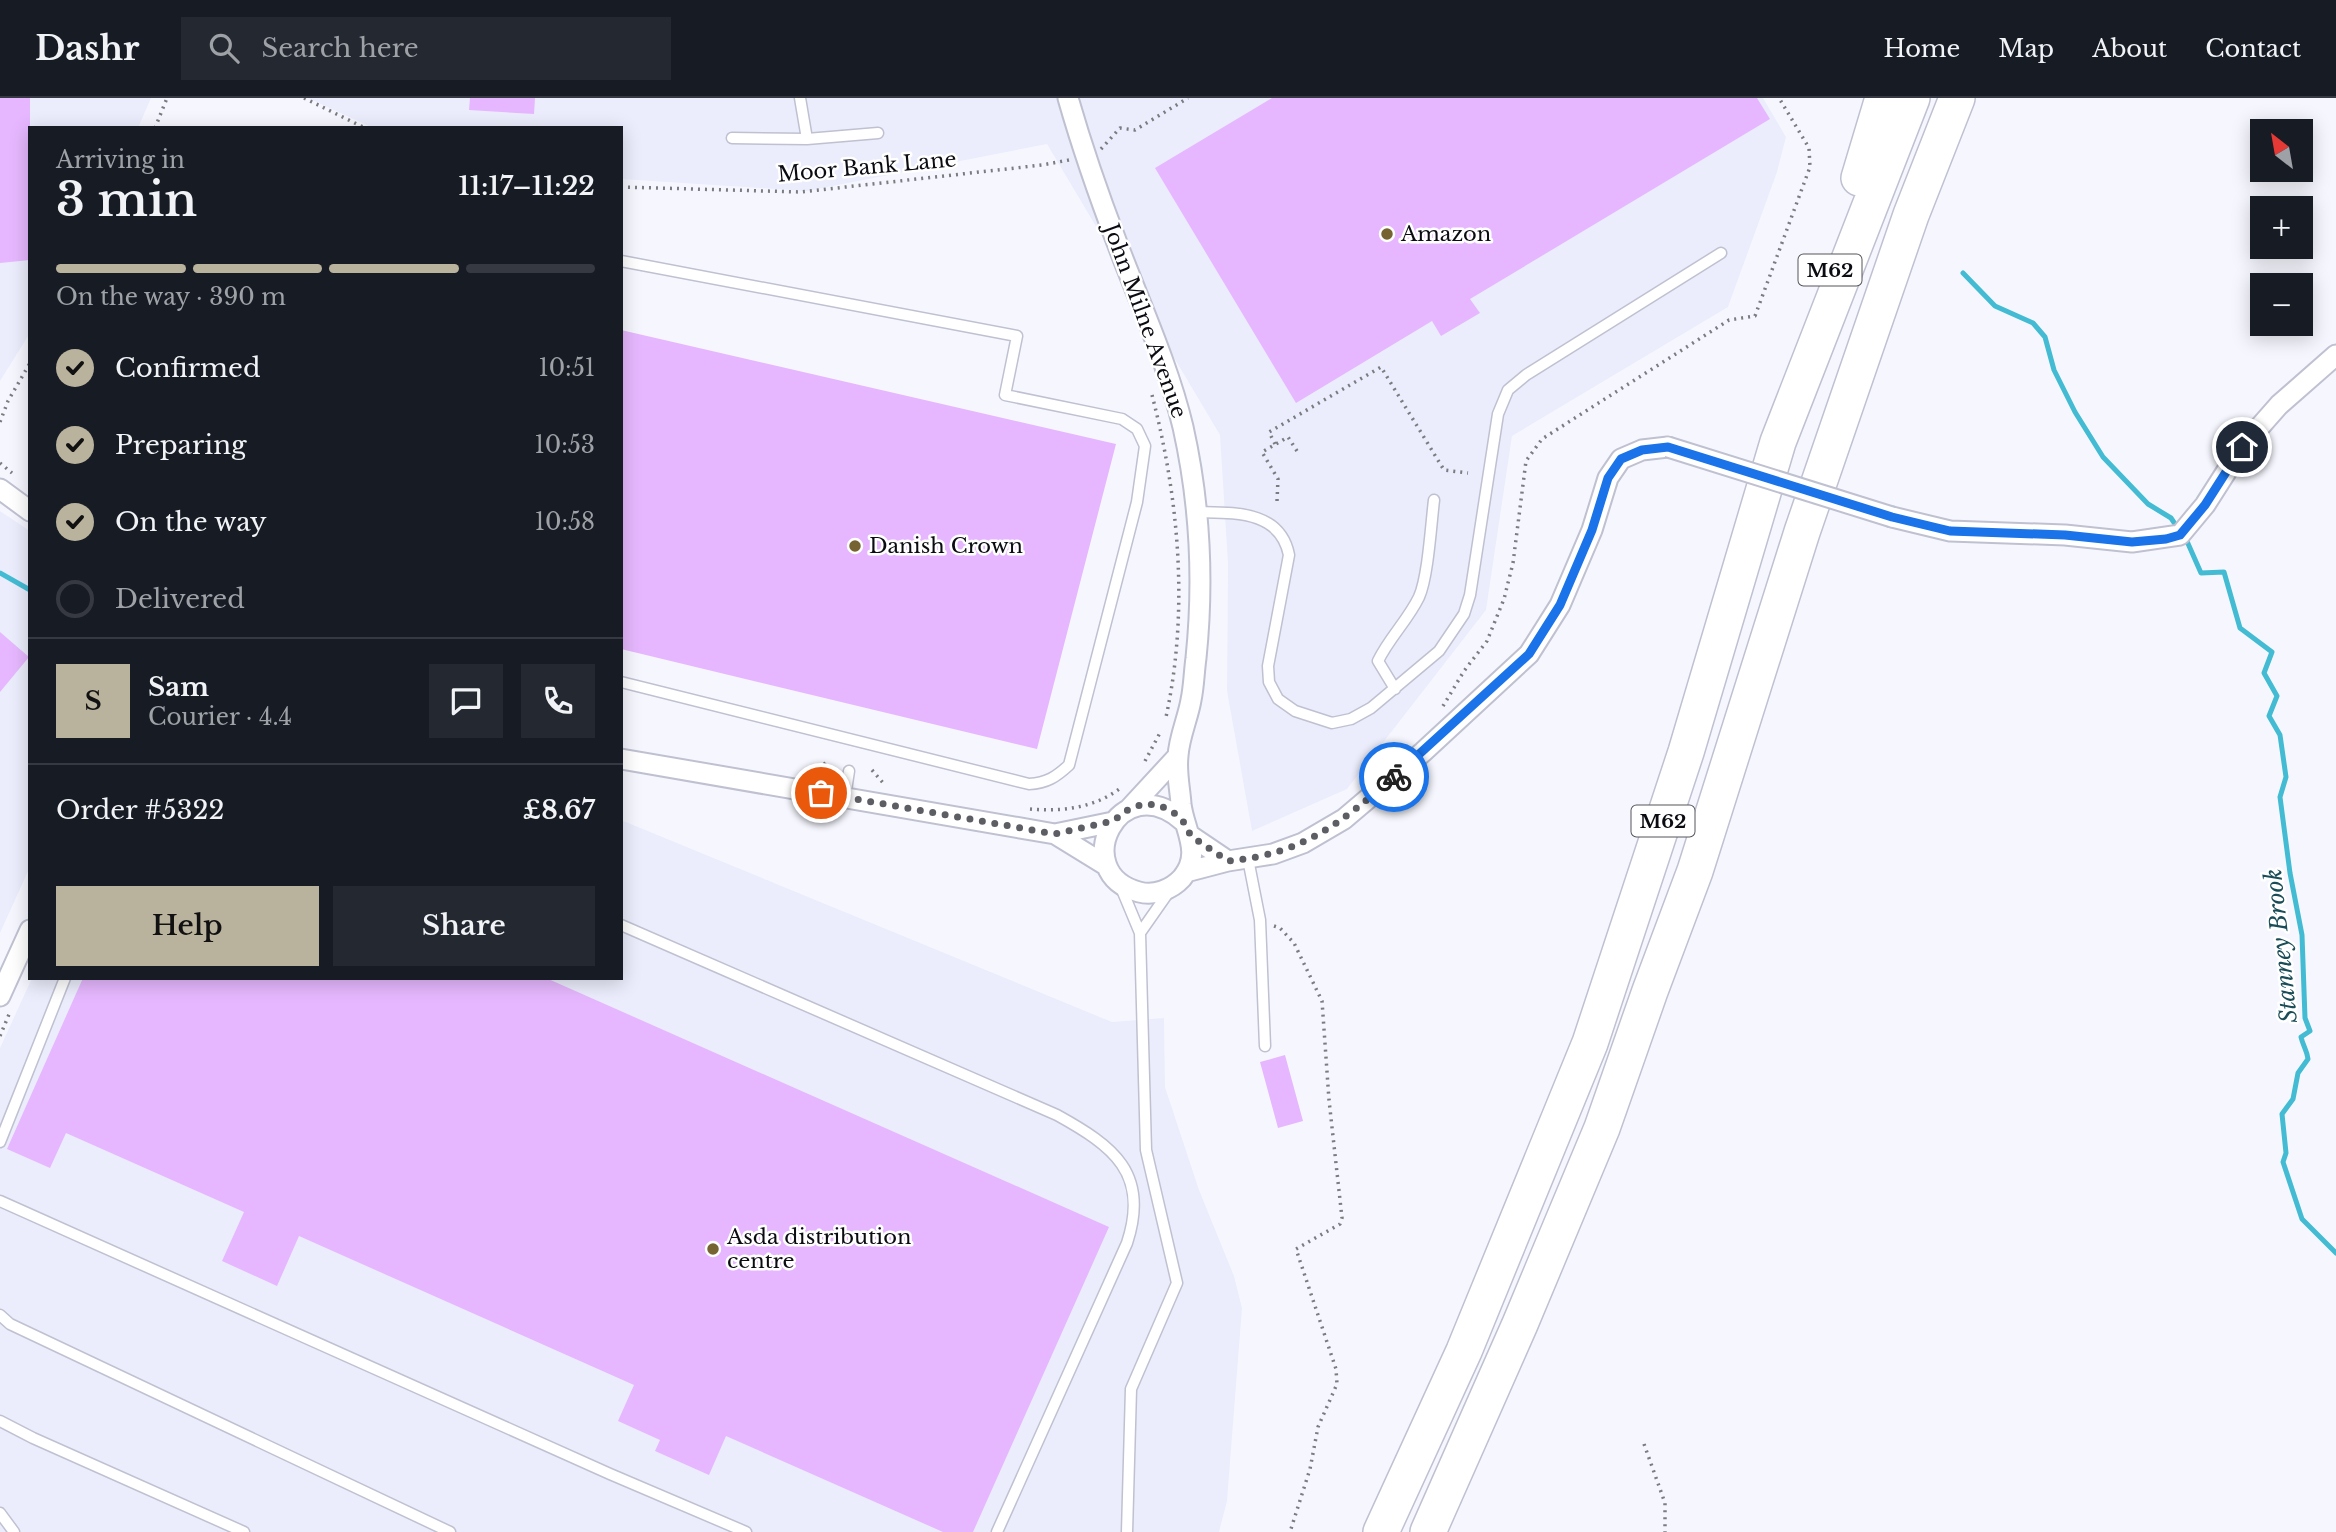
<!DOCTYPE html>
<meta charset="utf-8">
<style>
:root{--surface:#171b24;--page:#242831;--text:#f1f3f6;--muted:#9ea1a6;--line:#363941;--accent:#b9b29d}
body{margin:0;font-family:"Libre Baskerville",serif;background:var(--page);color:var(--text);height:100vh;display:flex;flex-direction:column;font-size:26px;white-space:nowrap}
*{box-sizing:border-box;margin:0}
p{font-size:23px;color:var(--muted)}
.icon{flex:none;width:38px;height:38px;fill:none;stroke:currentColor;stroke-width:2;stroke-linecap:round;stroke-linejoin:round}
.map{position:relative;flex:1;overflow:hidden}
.details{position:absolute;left:28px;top:28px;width:595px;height:854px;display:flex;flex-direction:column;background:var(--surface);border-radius:0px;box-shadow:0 4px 18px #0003}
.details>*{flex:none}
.needle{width:46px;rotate:329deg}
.fabs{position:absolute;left:2250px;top:21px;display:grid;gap:14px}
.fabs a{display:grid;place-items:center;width:63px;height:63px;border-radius:0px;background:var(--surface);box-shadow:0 4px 18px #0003;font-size:35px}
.pin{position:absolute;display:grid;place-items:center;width:60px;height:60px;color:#fff;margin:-30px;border:4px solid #fff;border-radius:50%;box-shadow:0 2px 7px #0007}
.courier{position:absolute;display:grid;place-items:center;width:70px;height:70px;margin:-35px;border:5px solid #1a73e8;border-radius:50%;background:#fff;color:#222;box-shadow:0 2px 9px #0007}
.head em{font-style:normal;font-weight:600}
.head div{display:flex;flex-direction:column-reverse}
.head{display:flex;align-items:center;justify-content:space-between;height:119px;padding:0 28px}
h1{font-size:46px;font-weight:600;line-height:52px}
.bar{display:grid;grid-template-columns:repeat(4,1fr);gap:10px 7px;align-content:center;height:84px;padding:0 28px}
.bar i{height:9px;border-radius:5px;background:var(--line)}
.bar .on{background:var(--accent)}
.bar p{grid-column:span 4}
.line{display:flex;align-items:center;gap:18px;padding:0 28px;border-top:2px solid var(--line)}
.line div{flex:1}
.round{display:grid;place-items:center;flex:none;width:74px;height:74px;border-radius:0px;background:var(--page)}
ol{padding:0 28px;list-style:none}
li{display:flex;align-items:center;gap:21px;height:77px}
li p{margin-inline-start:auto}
li .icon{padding:7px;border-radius:50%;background:var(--accent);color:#111;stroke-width:4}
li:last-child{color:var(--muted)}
li i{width:38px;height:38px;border:4px solid var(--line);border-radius:50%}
.action{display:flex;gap:14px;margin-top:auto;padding:14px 28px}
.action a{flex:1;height:80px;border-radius:0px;background:var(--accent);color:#111;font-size:28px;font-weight:600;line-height:80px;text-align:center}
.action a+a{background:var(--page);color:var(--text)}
header{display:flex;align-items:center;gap:42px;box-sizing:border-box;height:98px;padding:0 35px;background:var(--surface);border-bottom:2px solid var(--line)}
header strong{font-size:33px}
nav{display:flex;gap:38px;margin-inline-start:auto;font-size:24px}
.search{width:490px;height:63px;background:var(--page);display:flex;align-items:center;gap:18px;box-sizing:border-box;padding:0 24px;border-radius:0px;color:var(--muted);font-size:26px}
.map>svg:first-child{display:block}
</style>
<header>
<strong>Dashr</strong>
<div class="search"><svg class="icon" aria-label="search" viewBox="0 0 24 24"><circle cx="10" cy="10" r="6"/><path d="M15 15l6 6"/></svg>Search here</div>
<nav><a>Home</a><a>Map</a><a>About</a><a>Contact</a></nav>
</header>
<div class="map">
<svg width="2336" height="1434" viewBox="0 0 2336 1434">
<rect width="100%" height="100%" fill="#f6f7fe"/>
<!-- built -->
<path fill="#ebedfc" d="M0 0H151L138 30H30V235L0 283Z
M308 0H1763L1786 39 1777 74 1728 209 1512 338 1486 512 1347 691 1252 733 1227 593 1228 466 1220 337 1047 46 807 93 621 81V30H373Z
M0 413 30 433V769L0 835Z
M621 722 1112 924 1164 920 1165 989 1199 1092 1234 1178 1242 1210 1227 1403 1219 1434H0V950L32 880H621Z"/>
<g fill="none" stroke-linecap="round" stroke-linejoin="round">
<!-- stream -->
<path stroke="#43bbd2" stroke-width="5" d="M1963 175 1995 208 2033 225 2045 239 2054 272 2075 314 2103 359 2148 406 2171 420 2177 429
M2186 441 2201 475 2224 474 2240 530 2272 554 2264 575 2277 598 2269 618 2280 637 2286 679 2280 699 2290 775 2302 837 2305 920 2310 933 2301 939C2303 948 2307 952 2308 961L2298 975 2293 1001 2282 1016 2286 1055 2283 1064 2302 1121 2336 1155
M0 475 30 492"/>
</g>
<!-- building -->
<path fill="#e6b7fe" d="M0 0H30V162L0 165Z
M470 0H535L534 16 469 12Z
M1272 0H1757L1770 21 1470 201 1480 215 1441 238 1432 223 1296 305 1155 70Z
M621 232 1116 346 1037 651 621 551Z
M0 534 29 559 0 594Z
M83 880H546L1109 1129 973 1434H943L726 1338 709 1377 655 1353 660 1342 618 1323 634 1287 299 1138 277 1188 222 1163 244 1114 66 1035 50 1070 7 1051Z
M1285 957 1303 1023 1278 1030 1260 964Z"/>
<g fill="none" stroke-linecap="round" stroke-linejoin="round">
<!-- lane casing -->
<g stroke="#bfc1d1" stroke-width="13">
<path id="lane" d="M800 0 807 41
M732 40 807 41 878 35
M621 163 1017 238 1005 297 1122 321 1137 331 1145 348 1137 404 1069 667C1056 679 1047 685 1029 686L621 584
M1197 414C1234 415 1280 412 1289 457L1268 568 1269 584 1278 601 1295 613 1332 625 1351 621 1371 610 1439 553 1464 516 1470 497 1498 316 1508 292 1526 277 1721 155
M1395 591 1378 563C1389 540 1408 522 1419 499 1428 479 1431 427 1434 402
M845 699 849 673
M1248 761 1260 822 1265 948
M1120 787 1140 835 1146 1052 1177 1185 1131 1291 1127 1434
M621 827 1057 1017C1113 1048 1150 1075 1127 1145L997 1434
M1140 835 1168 795
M0 1044 65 880
M0 1103 610 1376 746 1434
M0 1217 10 1226 450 1434
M0 1323 33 1340 244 1434
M0 1415 14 1434"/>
</g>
<!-- street casing -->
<g stroke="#bfc1d1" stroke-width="23">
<path id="street" d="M1068 0C1082 49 1099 98 1117 145 1140 206 1168 266 1183 329 1200 405 1204 482 1196 560 1194 574 1194 588 1191 602 1188 620 1179 639 1178 658 1176 673 1180 691 1181 706 1184 732 1203 755 1182 780 1171 792 1154 798 1139 794 1067 775 1119 667 1183 723
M0 391 30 413
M1892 419 1950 433 2065 437 2132 444 2180 437 2205 407 2242 349 2279 307 2336 257
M621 661 1055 736 1113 724
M1129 711 1177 659
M1055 736 1107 768
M1228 763 1273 756 1303 745 1344 721 1423 654 1529 556 1560 507 1592 432 1608 380 1621 361 1642 352 1668 349
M1186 774 1228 763 1191 738
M0 898 30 832"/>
</g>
<!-- highway casing -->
<g stroke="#bfc1d1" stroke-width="38">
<path id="highway" d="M1859 80 1883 0
M1381 1434 1464 1253 1590 945 1686 654 1778 344 1912 0
M1428 1434 1520 1226 1602 1030 1650 893 1695 773 1802 434 1911 117 1957 0"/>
</g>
<!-- path -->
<path stroke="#7b7c81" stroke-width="3.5" stroke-dasharray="2 5" stroke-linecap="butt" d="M304 0 365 30
M155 30 167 0
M1101 51 1120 30 1135 32 1188 0
M621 89 801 94 1042 67 1069 62
M1152 297C1179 401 1189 513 1166 619
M0 324 8 303 30 265
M1275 346 1269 334 1381 269 1444 372 1468 375
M0 365 12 375
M1277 403 1278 381 1262 354 1288 339 1297 353
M1443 608 1464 573 1487 543 1504 501 1513 465 1526 363 1542 341 1729 222 1755 218 1810 69 1809 50 1779 0
M1145 663 1161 633
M872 672 884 686
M813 674 820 671 828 662
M1030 711C1062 714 1095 710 1122 689
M1274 828 1280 830 1294 845 1322 903 1329 1002 1342 1120 1340 1126 1296 1151 1336 1271 1337 1286 1318 1329 1310 1371 1290 1434
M0 938 10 914
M1644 1346 1665 1405V1434"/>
<!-- lane -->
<use href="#lane" stroke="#fff" stroke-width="10"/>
<!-- street -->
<use href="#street" stroke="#fff" stroke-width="19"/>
<!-- highway -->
<use href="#highway" stroke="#fff" stroke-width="35"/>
<!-- street-bridge casing -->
<g stroke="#bfc1d1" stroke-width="23" stroke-linecap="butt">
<path id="street-bridge" d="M1668 349 1892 419"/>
</g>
<!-- street-bridge -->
<use href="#street-bridge" stroke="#fff" stroke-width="19"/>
</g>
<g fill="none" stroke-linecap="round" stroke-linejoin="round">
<!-- done -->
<path stroke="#5d5e64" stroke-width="7" stroke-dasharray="0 12.6" d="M821 695 1055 736 1113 723 1129 711 1143 706 1158 707 1172 713 1183 723 1191 738 1228 763C1303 756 1339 726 1394 679"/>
<!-- route -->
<path stroke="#1a73e8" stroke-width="9" d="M1394 679 1529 556 1560 507 1592 432 1608 380 1621 361 1642 352 1668 349 1892 419 1950 433 2065 437 2132 444 2166 441 2180 437 2205 407 2242 349"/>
</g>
<!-- markers -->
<g fill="#756331" stroke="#fff" stroke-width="2.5">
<circle cx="1387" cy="136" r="7"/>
<circle cx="855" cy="448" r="7"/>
<circle cx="713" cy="1151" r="7"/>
</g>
<g text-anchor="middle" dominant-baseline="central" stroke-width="5" stroke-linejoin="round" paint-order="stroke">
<!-- shield labels -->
<g fill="#fff" stroke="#545558" stroke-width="2">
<rect x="1798.5" y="156.5" width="63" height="31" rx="5"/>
<rect x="1631.5" y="707.5" width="63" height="31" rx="5"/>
</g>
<g font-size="19" font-weight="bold" fill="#0b0c11">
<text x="1830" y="172">M62</text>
<text x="1663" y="723">M62</text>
</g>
<!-- street labels -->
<g font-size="21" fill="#0b0c11" stroke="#fff">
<text transform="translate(867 69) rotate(-5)">Moor Bank Lane</text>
<text transform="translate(1145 223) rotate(70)">John Milne Avenue</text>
</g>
<!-- poi labels -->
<g font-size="21" fill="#0b0c11" stroke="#fff" text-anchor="start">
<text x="1401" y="136">Amazon</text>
<text x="869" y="448">Danish Crown</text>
<text x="727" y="1139">Asda distribution<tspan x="727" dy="24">centre</tspan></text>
</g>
<!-- water labels -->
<g font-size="23" font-style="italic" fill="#1a4d57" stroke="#fff">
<text transform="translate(2281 848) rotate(-96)">Stanney Brook</text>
</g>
</g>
</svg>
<div class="fabs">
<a><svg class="needle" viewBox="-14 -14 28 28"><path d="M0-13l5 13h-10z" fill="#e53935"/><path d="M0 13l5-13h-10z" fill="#9ea1a6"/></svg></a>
<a>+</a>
<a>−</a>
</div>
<div class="pin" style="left:821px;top:695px;background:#ea580c"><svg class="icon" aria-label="bag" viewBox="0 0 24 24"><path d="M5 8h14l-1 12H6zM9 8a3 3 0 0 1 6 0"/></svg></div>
<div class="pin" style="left:2242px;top:349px;background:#1f2937"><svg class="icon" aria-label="home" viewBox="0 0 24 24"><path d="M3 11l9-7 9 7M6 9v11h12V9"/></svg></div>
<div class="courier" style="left:1394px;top:679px"><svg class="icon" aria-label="bike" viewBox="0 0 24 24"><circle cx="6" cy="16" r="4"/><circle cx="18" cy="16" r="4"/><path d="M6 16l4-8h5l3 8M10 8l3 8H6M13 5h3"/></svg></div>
<section class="details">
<div class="head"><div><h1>3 min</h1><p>Arriving in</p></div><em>11:17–11:22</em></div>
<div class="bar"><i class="on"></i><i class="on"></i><i class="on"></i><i></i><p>On the way · 390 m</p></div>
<ol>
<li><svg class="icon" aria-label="check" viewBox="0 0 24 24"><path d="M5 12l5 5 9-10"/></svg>Confirmed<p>10:51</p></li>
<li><svg class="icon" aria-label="check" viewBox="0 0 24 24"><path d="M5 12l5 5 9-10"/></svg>Preparing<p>10:53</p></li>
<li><svg class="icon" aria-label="check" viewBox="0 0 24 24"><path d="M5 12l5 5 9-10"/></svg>On the way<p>10:58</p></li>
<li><i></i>Delivered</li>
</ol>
<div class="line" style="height:126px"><b class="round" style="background:var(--accent);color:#111">S</b><div><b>Sam</b><p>Courier · 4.4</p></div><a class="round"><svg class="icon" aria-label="chat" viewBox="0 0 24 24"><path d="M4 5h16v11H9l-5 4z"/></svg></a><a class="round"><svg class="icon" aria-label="phone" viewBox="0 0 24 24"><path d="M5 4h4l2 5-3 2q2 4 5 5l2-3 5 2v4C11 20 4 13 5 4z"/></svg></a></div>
<div class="line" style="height:91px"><div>Order #5322</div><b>£8.67</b></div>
<div class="action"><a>Help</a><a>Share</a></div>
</section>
</div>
